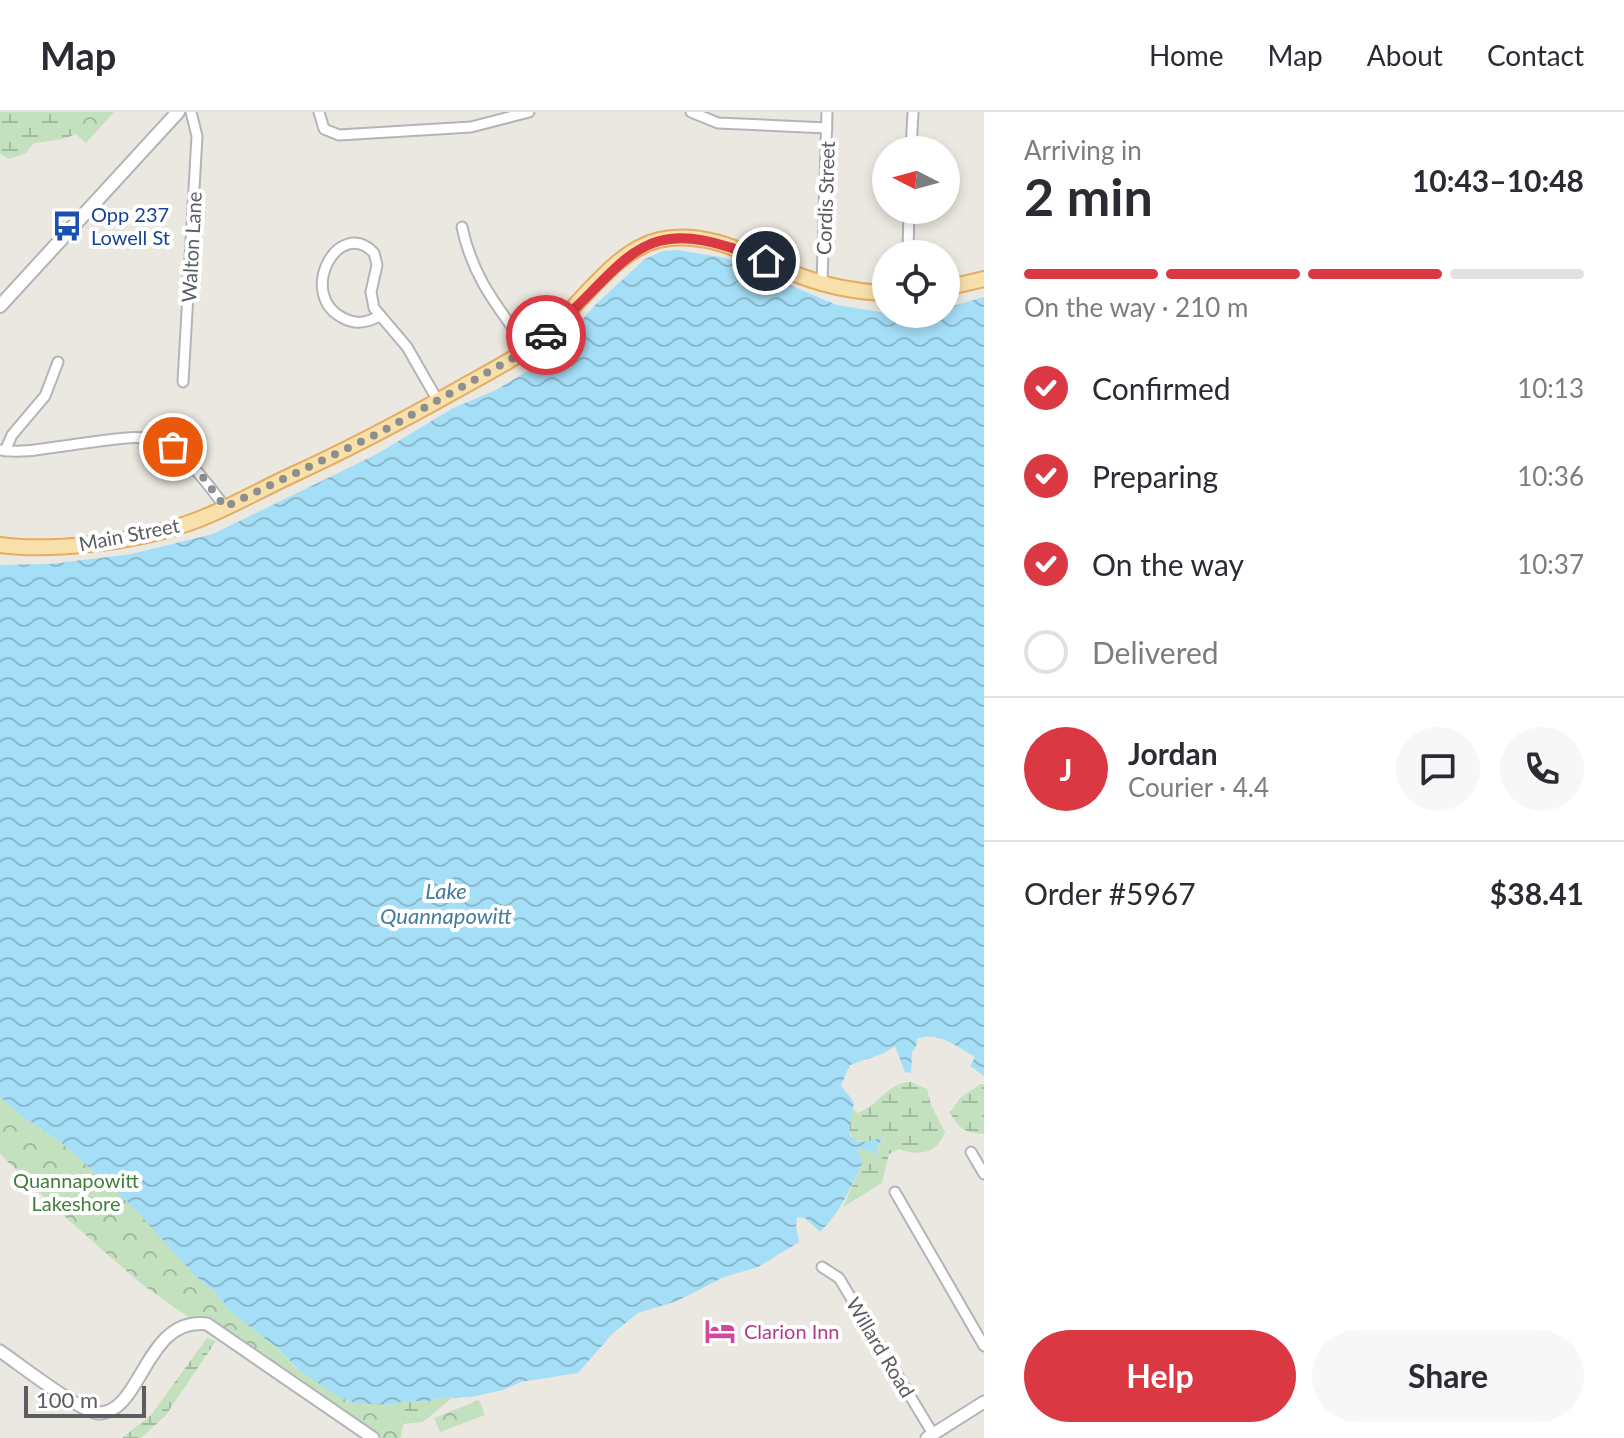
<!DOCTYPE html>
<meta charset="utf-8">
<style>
:root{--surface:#fff;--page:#f7f7f7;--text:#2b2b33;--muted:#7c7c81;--line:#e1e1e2;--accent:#da3943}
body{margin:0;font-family:Lato,sans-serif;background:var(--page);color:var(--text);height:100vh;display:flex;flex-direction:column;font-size:30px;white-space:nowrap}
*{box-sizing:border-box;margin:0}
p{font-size:26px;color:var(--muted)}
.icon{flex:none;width:44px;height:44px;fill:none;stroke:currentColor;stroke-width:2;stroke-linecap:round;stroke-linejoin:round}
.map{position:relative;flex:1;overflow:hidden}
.drawer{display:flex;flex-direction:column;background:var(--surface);width:640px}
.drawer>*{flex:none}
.needle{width:52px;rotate:276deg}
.fabs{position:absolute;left:872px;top:24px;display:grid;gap:16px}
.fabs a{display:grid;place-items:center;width:88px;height:88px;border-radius:50%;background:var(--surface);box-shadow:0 4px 12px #0003;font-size:40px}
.scale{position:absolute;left:24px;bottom:20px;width:122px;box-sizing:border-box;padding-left:8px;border:4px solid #5a5e61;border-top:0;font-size:22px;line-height:28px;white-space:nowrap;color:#5a5e61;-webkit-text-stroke:6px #fff;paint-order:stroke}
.pin{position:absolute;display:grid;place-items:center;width:68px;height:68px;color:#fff;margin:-34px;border:4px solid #fff;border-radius:50%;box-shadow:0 2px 8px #0007}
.courier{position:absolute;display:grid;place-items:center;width:80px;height:80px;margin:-40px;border:6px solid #da3943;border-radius:50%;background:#fff;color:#222;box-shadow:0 2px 10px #0007}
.overview em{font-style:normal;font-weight:700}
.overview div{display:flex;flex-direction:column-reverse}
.overview{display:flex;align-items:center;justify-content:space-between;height:136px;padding:0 40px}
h1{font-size:52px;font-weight:700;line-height:60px}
.bar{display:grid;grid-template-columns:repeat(4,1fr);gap:12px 8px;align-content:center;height:96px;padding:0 40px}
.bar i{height:10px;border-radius:6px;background:var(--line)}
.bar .current{background:var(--accent)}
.bar p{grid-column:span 4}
.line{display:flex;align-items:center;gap:20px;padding:0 40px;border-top:2px solid var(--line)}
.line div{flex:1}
.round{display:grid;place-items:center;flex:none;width:84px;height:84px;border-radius:42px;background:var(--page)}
ol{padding:0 40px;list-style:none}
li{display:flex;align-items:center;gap:24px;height:88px}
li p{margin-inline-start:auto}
li .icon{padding:8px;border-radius:50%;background:var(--accent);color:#fff;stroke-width:4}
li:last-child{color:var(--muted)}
li i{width:44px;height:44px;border:4px solid var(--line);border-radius:50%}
.button{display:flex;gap:16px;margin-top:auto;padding:16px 40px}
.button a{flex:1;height:92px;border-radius:48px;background:var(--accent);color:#fff;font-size:32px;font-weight:700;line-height:92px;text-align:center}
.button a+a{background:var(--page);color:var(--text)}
header{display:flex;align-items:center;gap:48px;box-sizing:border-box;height:112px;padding:0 40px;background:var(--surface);border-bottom:2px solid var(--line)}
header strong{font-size:38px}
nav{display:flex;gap:44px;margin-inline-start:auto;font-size:28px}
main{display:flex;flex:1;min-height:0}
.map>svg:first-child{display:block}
</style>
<header>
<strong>Map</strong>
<nav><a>Home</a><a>Map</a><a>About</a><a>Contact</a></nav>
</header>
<main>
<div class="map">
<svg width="984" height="1326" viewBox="0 0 984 1326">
<defs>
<pattern id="wetland-marsh" width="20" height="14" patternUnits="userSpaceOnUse" patternTransform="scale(2)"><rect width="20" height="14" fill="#c4e1bf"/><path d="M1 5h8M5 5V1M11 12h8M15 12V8" fill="none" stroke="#a2ba9f"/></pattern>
<pattern id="park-crowns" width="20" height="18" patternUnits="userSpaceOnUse" patternTransform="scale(2)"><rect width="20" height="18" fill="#c4e1bf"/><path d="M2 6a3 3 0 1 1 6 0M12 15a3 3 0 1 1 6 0" fill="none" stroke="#a2ba9f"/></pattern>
<pattern id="water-waves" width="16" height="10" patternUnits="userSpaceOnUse" patternTransform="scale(2)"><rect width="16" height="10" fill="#a5dff7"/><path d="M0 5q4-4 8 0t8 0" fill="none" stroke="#89b8cb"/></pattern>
</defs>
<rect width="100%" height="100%" fill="#ebe8e1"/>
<!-- wetland -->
<path fill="url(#wetland-marsh)" d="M0 0H103L84 19 63 27 34 31 26 41 9 47 0 42Z
M911 970 927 977 931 993 945 1020C938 1041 919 1045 899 1037L889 1042 882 1071 843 1095 861 1054 857 1038 860 1035 878 1039V1034L884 1026 870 1030 853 1027C847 1018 847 1005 854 997L857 1001C878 994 888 970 911 970Z
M981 972H984V1022C967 1021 958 1017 950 1000L961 985Z
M207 1226 216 1229 166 1303 141 1326H122L151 1303Z
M439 1286H452L423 1310 404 1312 399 1316 406 1289H429Z"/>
<!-- park -->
<path fill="url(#park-crowns)" d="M50 0H114L86 31Z
M0 985 21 1004 61 1030 101 1065 141 1102 194 1163 214 1179 232 1201 276 1235 295 1255 349 1289 389 1293 406 1289 401 1326H360L140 1171 55 1096 0 1042Z
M479 1288 485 1303 440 1320 434 1306Z"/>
<!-- water -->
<path fill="url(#water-waves)" d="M677 138 726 146 837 193 893 202 909 209 931 202H946L949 195 984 185V964L970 954 975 945C957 935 938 918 917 927L916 935 912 940 911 961 905 960 895 934 884 941 850 953 841 973C844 979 851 984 853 990 855 996 848 1010 850 1024 862 1034 872 1028 884 1025L878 1033 877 1042 860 1036 857 1038 862 1048 861 1054C849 1080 840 1100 820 1120L805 1106 797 1105 796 1114 799 1130 758 1155 724 1165 677 1189 638 1201 613 1221 578 1261 521 1270 503 1278 471 1285 439 1286 429 1289H406L389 1293 356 1291 341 1286 300 1259 276 1235 232 1201 214 1179 194 1163 136 1098 61 1030 21 1004 0 985V453L50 452 131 442 213 422 377 342 453 296 496 278 526 260 554 239 597 191 645 147 663 139Z"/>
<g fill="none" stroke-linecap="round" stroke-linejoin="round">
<!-- minor casing -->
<g stroke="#b2b5b8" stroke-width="13">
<path id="minor" d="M319 0 324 17 339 23 471 15 529 0
M691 0 718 11 827 16
M911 38 913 0
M462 115C473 167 498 195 528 237
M908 142 909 98
M822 171 827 0
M379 204C367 211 356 213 343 206 296 182 339 104 374 141L377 153 371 180 374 196 407 235 438 289
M183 270 197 24 191 0
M0 338C19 341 37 338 56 335 156 322 161 309 225 395
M5 339 12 323 45 284 58 250
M971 1040 984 1062
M895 1080 984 1234
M822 1155 839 1166 933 1322"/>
</g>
<!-- tertiary casing -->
<g stroke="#b2b5b8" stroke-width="15">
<path id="tertiary" d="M0 1239C18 1251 81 1301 99 1301 142 1301 145 1204 207 1212L373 1326
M927 1326 984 1290"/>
</g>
<!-- secondary casing -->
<g stroke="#b1b5b8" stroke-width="16">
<path id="secondary" d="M0 194 178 0"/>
</g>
<!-- primary casing -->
<g stroke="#e5ad61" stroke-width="18">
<path id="primary" d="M946 176 984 167
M0 433C50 440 132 430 180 414 218 402 254 381 290 364 347 338 402 309 457 278 483 263 510 250 535 232 574 203 611 139 659 128 710 116 758 148 803 165 830 175 858 180 886 181"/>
</g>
<!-- minor -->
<use href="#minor" stroke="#fff" stroke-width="9"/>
<!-- tertiary -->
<use href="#tertiary" stroke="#fff" stroke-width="11"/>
<!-- secondary -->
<use href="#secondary" stroke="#fff" stroke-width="12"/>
<!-- primary -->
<use href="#primary" stroke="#f8e0aa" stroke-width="14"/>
</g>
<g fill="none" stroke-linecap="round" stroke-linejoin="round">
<!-- done -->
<path stroke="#8d8e8e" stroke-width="8" stroke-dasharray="0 14.4" d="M173 335 202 364 225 395 379 321 517 244 546 223"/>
<!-- route -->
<path stroke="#da3943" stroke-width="10" d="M546 223C633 149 636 93 766 149"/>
</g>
<!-- icons -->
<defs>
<g id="bus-bare" transform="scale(2.4)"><path d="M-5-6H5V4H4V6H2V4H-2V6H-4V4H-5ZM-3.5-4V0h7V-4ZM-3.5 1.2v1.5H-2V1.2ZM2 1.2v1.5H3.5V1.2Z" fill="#1a4fb4" stroke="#fff" stroke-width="2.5" paint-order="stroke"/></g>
<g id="hotel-bare" transform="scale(2.4)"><path d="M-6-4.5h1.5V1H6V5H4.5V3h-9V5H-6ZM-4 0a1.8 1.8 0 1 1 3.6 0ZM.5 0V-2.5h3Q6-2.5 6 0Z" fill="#d1479c" stroke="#fff" stroke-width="2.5" paint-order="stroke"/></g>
</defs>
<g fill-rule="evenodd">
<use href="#bus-bare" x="67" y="114"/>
<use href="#hotel-bare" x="720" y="1219"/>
</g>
<g text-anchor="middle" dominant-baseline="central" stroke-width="8" stroke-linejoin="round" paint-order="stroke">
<!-- street labels -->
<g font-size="20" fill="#5a5e61" stroke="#fff">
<text transform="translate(825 86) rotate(-88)">Cordis Street</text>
<text transform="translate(191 135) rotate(-87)">Walton Lane</text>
<text transform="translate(129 422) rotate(-11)">Main Street</text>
<text transform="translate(881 1235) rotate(59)">Willard Road</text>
</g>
<!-- transit labels -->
<g font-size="20" fill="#164399" stroke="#fff" text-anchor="start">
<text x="91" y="102">Opp 237<tspan x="91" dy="23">Lowell St</tspan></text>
</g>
<!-- park labels -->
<g font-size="20" fill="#417f3b" stroke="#fff">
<text x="76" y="1068">Quannapowitt<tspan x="76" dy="23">Lakeshore</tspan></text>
</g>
<!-- hotel labels -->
<g font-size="20" fill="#b23c85" stroke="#fff" text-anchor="start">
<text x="744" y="1219">Clarion Inn</text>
</g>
<!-- water labels -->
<g font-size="22" font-style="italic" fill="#427c9f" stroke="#fff">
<text x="446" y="778">Lake<tspan x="446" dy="25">Quannapowitt</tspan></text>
</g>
</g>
</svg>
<div class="fabs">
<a><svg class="needle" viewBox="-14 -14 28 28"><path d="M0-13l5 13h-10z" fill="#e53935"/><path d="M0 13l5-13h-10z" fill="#7c7c81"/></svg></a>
<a><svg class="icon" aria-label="locate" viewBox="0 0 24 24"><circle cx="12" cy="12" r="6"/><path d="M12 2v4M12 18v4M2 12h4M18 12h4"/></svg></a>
</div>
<div class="scale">100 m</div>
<div class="pin" style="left:173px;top:335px;background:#ea580c"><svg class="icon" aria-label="bag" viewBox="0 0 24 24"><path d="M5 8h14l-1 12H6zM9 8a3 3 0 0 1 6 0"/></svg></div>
<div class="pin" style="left:766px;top:149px;background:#1f2937"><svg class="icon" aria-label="home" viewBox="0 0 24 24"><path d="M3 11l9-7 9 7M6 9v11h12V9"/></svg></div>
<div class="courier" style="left:546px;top:223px"><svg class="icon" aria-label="car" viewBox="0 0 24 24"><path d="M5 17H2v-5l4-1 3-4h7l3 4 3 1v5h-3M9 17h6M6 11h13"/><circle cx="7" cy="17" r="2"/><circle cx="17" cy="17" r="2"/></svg></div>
</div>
<section class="drawer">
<div class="overview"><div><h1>2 min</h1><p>Arriving in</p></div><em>10:43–10:48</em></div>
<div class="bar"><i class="current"></i><i class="current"></i><i class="current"></i><i></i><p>On the way · 210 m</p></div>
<ol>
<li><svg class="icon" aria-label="check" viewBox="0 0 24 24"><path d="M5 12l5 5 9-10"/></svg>Confirmed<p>10:13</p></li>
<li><svg class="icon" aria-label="check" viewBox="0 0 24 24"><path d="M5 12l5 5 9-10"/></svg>Preparing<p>10:36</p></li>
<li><svg class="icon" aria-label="check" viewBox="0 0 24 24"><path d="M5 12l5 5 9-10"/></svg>On the way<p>10:37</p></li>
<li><i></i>Delivered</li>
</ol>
<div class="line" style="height:144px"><b class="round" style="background:var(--accent);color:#fff">J</b><div><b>Jordan</b><p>Courier · 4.4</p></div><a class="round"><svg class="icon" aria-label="chat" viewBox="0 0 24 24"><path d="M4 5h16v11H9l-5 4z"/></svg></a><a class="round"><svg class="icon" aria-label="phone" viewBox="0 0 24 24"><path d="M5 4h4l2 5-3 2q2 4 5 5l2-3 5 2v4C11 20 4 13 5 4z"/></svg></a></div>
<div class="line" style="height:104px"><div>Order #5967</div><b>$38.41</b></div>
<div class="button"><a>Help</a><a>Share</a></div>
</section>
</main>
